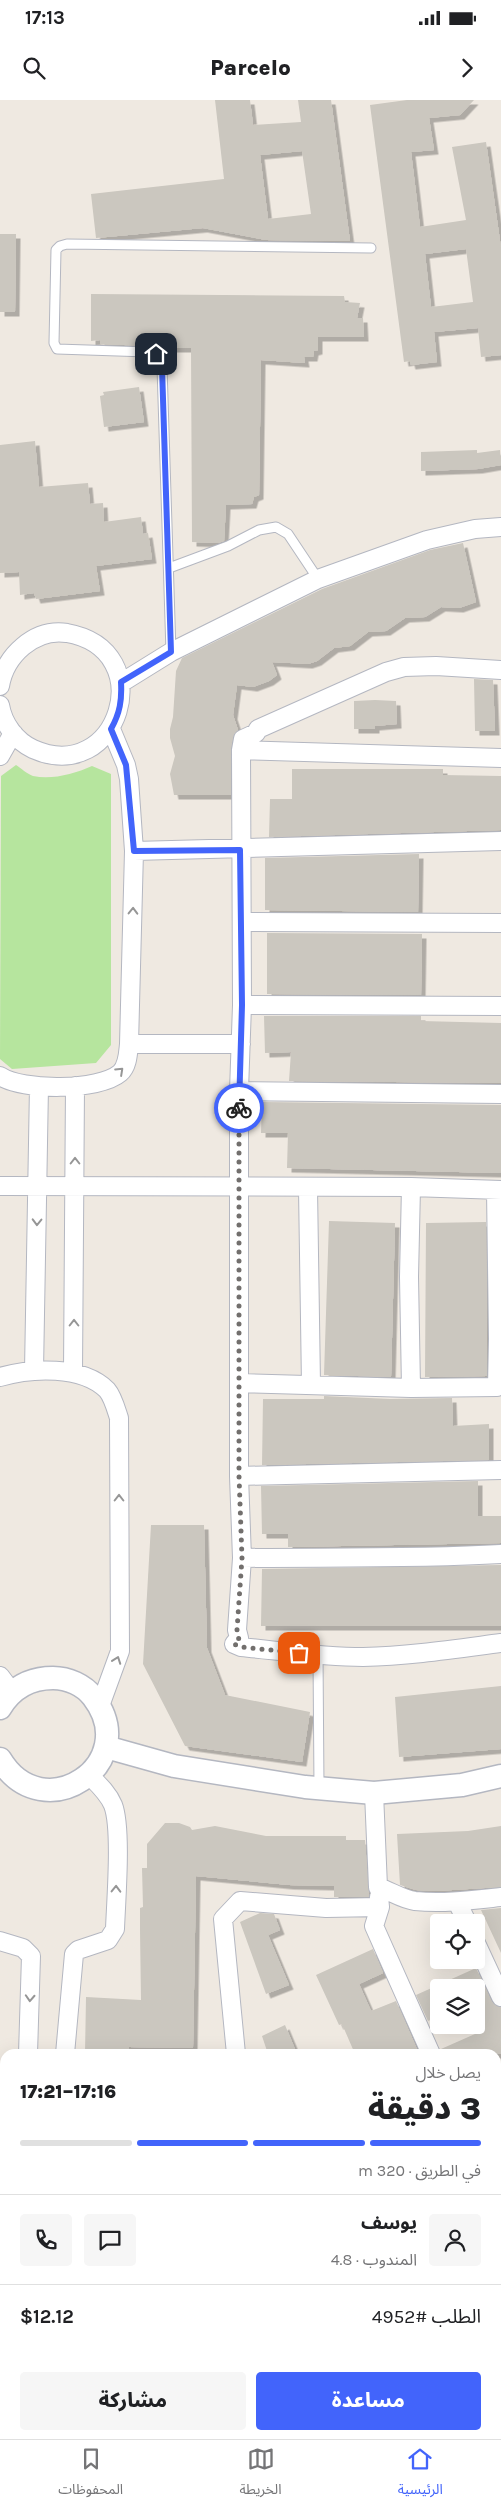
<!DOCTYPE html>
<html lang="ar">
<meta charset="utf-8">
<style>
:root{--surface:#fff;--page:#f6f6f6;--text:#202124;--muted:#757577;--line:#e0e0e0;--accent:#4264fb}
body{margin:0;font-family:Karla,"Noto Sans Arabic",sans-serif;background:var(--page);color:var(--text);direction:rtl;height:100vh;display:flex;flex-direction:column;font-size:19px;white-space:nowrap}
*{box-sizing:border-box;margin:0}
p{font-size:16px;color:var(--muted)}
.icon{flex:none;width:28px;height:28px;fill:none;stroke:currentColor;stroke-width:2;stroke-linecap:round;stroke-linejoin:round}
.map{position:relative;flex:1;overflow:hidden;direction:ltr}
.drawer{position:absolute;left:0px;top:1949px;width:501px;height:391px;display:flex;flex-direction:column;background:var(--surface);border-radius:15px 15px 0 0;box-shadow:0 5px 20px #0002;direction:rtl}
.drawer>*{flex:none}
.controls{position:absolute;left:430px;top:1814px;display:grid;gap:10px}
.controls a{display:grid;place-items:center;width:55px;height:55px;border-radius:5px;background:var(--surface);box-shadow:0 5px 20px #0002;font-size:25px}
.pin{position:absolute;display:grid;place-items:center;width:42px;height:42px;color:#fff;margin:-21px;border-radius:10px;box-shadow:0 2px 8px #0006}
.courier{position:absolute;display:grid;place-items:center;width:50px;height:50px;margin:-25px;border:4px solid #4264fb;border-radius:50%;background:#fff;color:#222;box-shadow:0 1px 6px #0007}
.overview em{font-style:normal;font-weight:800}
.overview div{display:flex;flex-direction:column-reverse}
.overview{display:flex;align-items:center;justify-content:space-between;height:85px;padding:0 20px}
h1{font-size:32px;font-weight:800;line-height:38px}
.bar{display:grid;grid-template-columns:repeat(4,1fr);gap:8px 5px;align-content:center;height:60px;padding:0 20px}
.bar i{height:6px;border-radius:4px;background:var(--line)}
.bar .selected{background:var(--accent)}
.bar p{grid-column:span 4}
.line{display:flex;align-items:center;gap:12px;padding:0 20px;border-top:1px solid var(--line)}
.line div{flex:1}
.round{display:grid;place-items:center;flex:none;width:52px;height:52px;border-radius:5px;background:var(--page)}
.action{display:flex;gap:10px;margin-top:auto;padding:10px 20px}
.action a{flex:1;height:58px;border-radius:5px;background:var(--accent);color:#fff;font-size:20px;font-weight:800;line-height:58px;text-align:center}
.action a+a{background:var(--page);color:var(--text)}
.status{display:flex;justify-content:space-between;align-items:center;height:35px;padding:0 25px;background:var(--surface);direction:ltr}
.status svg{height:14px;fill:currentColor}
header{display:flex;justify-content:space-between;align-items:center;height:65px;padding:0 20px;background:var(--surface);font-size:22px;font-weight:800}
.tabs{display:flex;justify-content:space-around;align-items:center;height:70px;border-top:1px solid var(--line);background:var(--surface);font-size:14px;color:var(--muted)}
.tabs a{display:grid;justify-items:center;gap:2px}
.tabs .selected{color:var(--accent)}
.map>svg:first-child{display:block}
</style>
<div class="status"><b>17:13</b><svg viewBox="0 0 49 12"><path d="M0 12V9h3v3zM5 12V6h3v6zM10 12V3h3v9zM15 12V0h3v12zM26 1h20v11H26zM47 4h2v5h-2z"/></svg></div>
<header><svg class="icon" aria-label="forward" viewBox="0 0 24 24"><path d="M9 5l7 7-7 7"/></svg>Parcelo<svg class="icon" aria-label="search" viewBox="0 0 24 24"><circle cx="10" cy="10" r="6"/><path d="M15 15l6 6"/></svg></header>
<div class="map">
<svg width="501" height="2339" viewBox="0 0 501 2339">
<defs>
<filter id="shadow"><feDropShadow dx="4.5" dy="4.5" stdDeviation="0" flood-color="#0004"/></filter>
</defs>
<rect width="100%" height="100%" fill="#efe9e1"/>
<!-- green -->
<path fill="#b6e59e" d="M16 665C21 668 27 674 33 676 52 680 74 674 92 666L111 674V945L96 963 12 969 0 959 1 676Z"/>
<!-- building -->
<path fill="#cbc7bf" fill-rule="evenodd" filter="url(#shadow)" d="M215 0H250L253 25 301 22 298 0H331L350 141 266 140 203 128 96 138 91 94 224 79ZM302 51 311 114 268 119 260 55Z
M407 0H474L460 15 429 18 434 50 411 52 416 93 420 127 466 120 452 47 486 42 501 148V255L481 257 478 228 434 232 437 262 411 265 410 261 404 262 370 5ZM466 149 473 202 431 207 425 154Z
M0 134H16L15 212H0Z
M91 194 344 196 345 202 360 203 357 218H363L364 237H318V250L314 251 313 257H304L305 263 261 260 259 395 254 397 252 404 226 405 224 441 218 443 192 442 191 248H157L148 246 100 244V240L91 241Z
M139 287 144 322 104 327 100 296 104 295 103 292Z
M35 341 39 387 88 383 90 404 103 403 104 422 141 417 143 434 148 433 152 459 96 466 100 491 36 499 34 493 20 495 19 472 0 473V345Z
M477 350V353L500 350 501 365 478 369 421 371V352Z
M463 443 476 502 459 508 441 507 425 517 405 518 386 531 368 532 350 546 334 548 317 561 308 564 272 562 277 575 269 581 253 587 237 585 233 615 238 630 233 637 231 648V695H174L170 674 175 656 170 638V629L173 617 176 571 182 558 322 489 430 450Z
M474 579 493 580 495 631H475Z
M375 600 396 601 397 624 375 626V629H354V601Z
M292 669H443V675L501 676V730L269 737 270 699H292Z
M419 754 418 812 265 810V758Z
M267 833 422 834 421 895 267 894Z
M264 916H421V921L501 923V983L289 981 291 952 265 953Z
M262 1002 501 1005V1073L287 1068 288 1033H261Z
M329 1121 395 1123 391 1277 324 1275Z
M486 1122 487 1276 425 1277 426 1123Z
M324 1296 390 1299 452 1298 453 1326 489 1324V1360L262 1365 263 1299H324Z
M478 1381V1416H501V1443L288 1447V1434H262L261 1386Z
M151 1425H204L207 1548 225 1595 310 1612 302 1662 185 1646 143 1564Z
M501 1465V1526H261L262 1469Z
M501 1586V1649L399 1657 395 1597Z
M165 1723H179L190 1727 192 1730 215 1726 266 1736H346V1740H365L369 1797H334V1786L289 1785 196 1776 193 1948 129 1947V1954H85L86 1897 141 1900 140 1830V1808L143 1807 142 1768H147V1744Z
M501 1726V1787L436 1791 416 1790 400 1785 397 1734 468 1731Z
M501 1808V1853L481 1810Z
M260 1813 274 1814 280 1830 268 1835 289 1885 266 1894 240 1822Z
M373 1849 383 1873 359 1884 371 1911 396 1901 419 1954H355L342 1924 339 1925 316 1875Z
M476 1868 492 1902 501 1907V1954H441V1949L475 1934 471 1925H476V1888H439V1916L428 1921 416 1895Z
M285 1925 297 1954H268L262 1936Z"/>
<g fill="none" stroke-linecap="round" stroke-linejoin="round">
<!-- service casing -->
<g stroke="#b4b7c1" stroke-width="11">
<path id="service" d="M169 468 228 446 259 430 276 427 288 434 318 479
M171 552 162 267C159 257 158 254 148 252L57 249 54 243 56 150 60 146 67 144 371 148
M318 1555 319 1687"/>
</g>
<!-- minor casing -->
<g stroke="#b4b7c1" stroke-width="20">
<path id="minor" d="M501 570 436 566 404 567 386 572 258 629 256 633 243 639 241 650 242 905 239 991V1376L242 1458 237 1530 239 1538 234 1544 241 1547C282 1551 322 1557 363 1557 409 1556 455 1549 501 1543
M121 583 171 552 318 479 427 440 475 429 501 427
M0 586C5 556 34 528 67 533 162 550 118 687 33 649 16 641 3 624 0 605
M241 650 501 658
M0 656 13 633
M134 751 501 741
M242 822 501 823
M242 905 501 906
M129 944H241
M0 976C22 991 99 991 120 973 128 966 128 953 129 944L134 751 129 679 126 665 111 629
M239 991 501 994
M0 1086 411 1087 501 1090
M411 1087 409 1177 411 1288
M308 1088 311 1285
M496 1090 498 1239H501
M34 1271 39 986
M73 1272 75 986
M0 1277C31 1268 82 1265 107 1290 113 1297 116 1309 119 1318L120 1551 100 1606
M240 1283 411 1288 497 1287 501 1284
M497 1287 498 1239
M239 1376 501 1370
M242 1458C328 1457 415 1459 501 1454
M0 1576 12 1592
M374 1693 378 1787C391 1791 401 1799 415 1801 443 1804 473 1800 501 1797
M379 1797 380 1807 374 1826 431 1954
M457 1802 467 1822
M0 1841 23 1848 31 1856 28 1954
M476 1843 501 1897
M65 1954 74 1854 78 1850 108 1840 115 1829C116 1801 122 1728 113 1705 108 1693 98 1684 89 1675
M236 1954 223 1819 240 1801 326 1808 380 1807
M496 2026 501 2022
M0 2127H5
M496 2176 501 2181
M501 2243 496 2250 501 2261
M428 2335 431 2339
M28 2339V2335
M55 2339V2335"/>
</g>
<!-- tertiary casing -->
<g stroke="#b4b7c1" stroke-width="25">
<path id="tertiary" d="M0 1608C12 1588 30 1578 53 1578 68 1578 84 1585 93 1597 144 1663 43 1731 0 1659
M106 1647 174 1666 305 1687 374 1693 462 1685 501 1676"/>
</g>
<!-- service -->
<use href="#service" stroke="#fff" stroke-width="9"/>
<!-- minor -->
<use href="#minor" stroke="#fff" stroke-width="18"/>
<!-- tertiary -->
<use href="#tertiary" stroke="#fff" stroke-width="22"/>
</g>
<!-- one-way arrows -->
<defs><path id="oneway-chevron" d="M-2-3.5L2.5 0L-2 3.5" fill="none" stroke-width="1.6" stroke-linecap="round" stroke-linejoin="round" transform="scale(1.25)"/></defs>
<g stroke="#969696">
<use href="#oneway-chevron" transform="translate(133 811) rotate(-89)"/>
<use href="#oneway-chevron" transform="translate(120 971) rotate(-43)"/>
<use href="#oneway-chevron" transform="translate(75 1061) rotate(-90)"/>
<use href="#oneway-chevron" transform="translate(37 1122) rotate(91)"/>
<use href="#oneway-chevron" transform="translate(74 1223) rotate(-90)"/>
<use href="#oneway-chevron" transform="translate(119 1398) rotate(-90)"/>
<use href="#oneway-chevron" transform="translate(117 1560) rotate(-70)"/>
<use href="#oneway-chevron" transform="translate(116 1789) rotate(-89)"/>
<use href="#oneway-chevron" transform="translate(30 1898) rotate(93)"/>
</g>
<g fill="none" stroke-linecap="round" stroke-linejoin="round">
<!-- done -->
<path stroke="#726f6d" stroke-width="5" stroke-dasharray="0 9" d="M239 1008V1376L242 1458 237 1530 239 1538 234 1544 241 1547 299 1553"/>
<!-- route -->
<path stroke="#4264fb" stroke-width="6" d="M156 254 162 267 171 552 121 582C122 600 120 613 111 629L126 665 134 751 240 750 242 905 239 1008"/>
</g>
</svg>
<div class="controls">
<a><svg class="icon" aria-label="locate" viewBox="0 0 24 24"><circle cx="12" cy="12" r="6"/><path d="M12 2v4M12 18v4M2 12h4M18 12h4"/></svg></a>
<a><svg class="icon" aria-label="layers" viewBox="0 0 24 24"><path d="M12 4l9 5-9 5-9-5zM3 14l9 5 9-5"/></svg></a>
</div>
<div class="pin" style="left:299px;top:1553px;background:#ea580c"><svg class="icon" aria-label="bag" viewBox="0 0 24 24"><path d="M5 8h14l-1 12H6zM9 8a3 3 0 0 1 6 0"/></svg></div>
<div class="pin" style="left:156px;top:254px;background:#1f2937"><svg class="icon" aria-label="home" viewBox="0 0 24 24"><path d="M3 11l9-7 9 7M6 9v11h12V9"/></svg></div>
<div class="courier" style="left:239px;top:1008px"><svg class="icon" aria-label="bike" viewBox="0 0 24 24"><circle cx="6" cy="16" r="4"/><circle cx="18" cy="16" r="4"/><path d="M6 16l4-8h5l3 8M10 8l3 8H6M13 5h3"/></svg></div>
<section class="drawer">
<div class="overview"><div><h1>3 دقيقة</h1><p>يصل خلال</p></div><em>17:16–17:21</em></div>
<div class="bar"><i class="selected"></i><i class="selected"></i><i class="selected"></i><i></i><p>في الطريق · 320 m</p></div>
<div class="line" style="height:90px"><a class="round"><svg class="icon" aria-label="person" viewBox="0 0 24 24"><circle cx="12" cy="8" r="4"/><path d="M4 21q1-7 8-7t8 7"/></svg></a><div><b>يوسف</b><p>المندوب · 4.8</p></div><a class="round"><svg class="icon" aria-label="chat" viewBox="0 0 24 24"><path d="M4 5h16v11H9l-5 4z"/></svg></a><a class="round"><svg class="icon" aria-label="phone" viewBox="0 0 24 24"><path d="M5 4h4l2 5-3 2q2 4 5 5l2-3 5 2v4C11 20 4 13 5 4z"/></svg></a></div>
<div class="line" style="height:65px"><div>الطلب #4952</div><b>$12.12</b></div>
<div class="action"><a>مساعدة</a><a>مشاركة</a></div>
</section>
</div>
<nav class="tabs">
<a class="selected"><svg class="icon" aria-label="home" viewBox="0 0 24 24"><path d="M3 11l9-7 9 7M6 9v11h12V9"/></svg>الرئيسية</a>
<a><svg class="icon" aria-label="map" viewBox="0 0 24 24"><path d="M3 6l6-2 6 2 6-2v14l-6 2-6-2-6 2zM9 4v14M15 6v14"/></svg>الخريطة</a>
<a><svg class="icon" aria-label="saved" viewBox="0 0 24 24"><path d="M7 4h10v16l-5-4-5 4z"/></svg>المحفوظات</a>
</nav>
